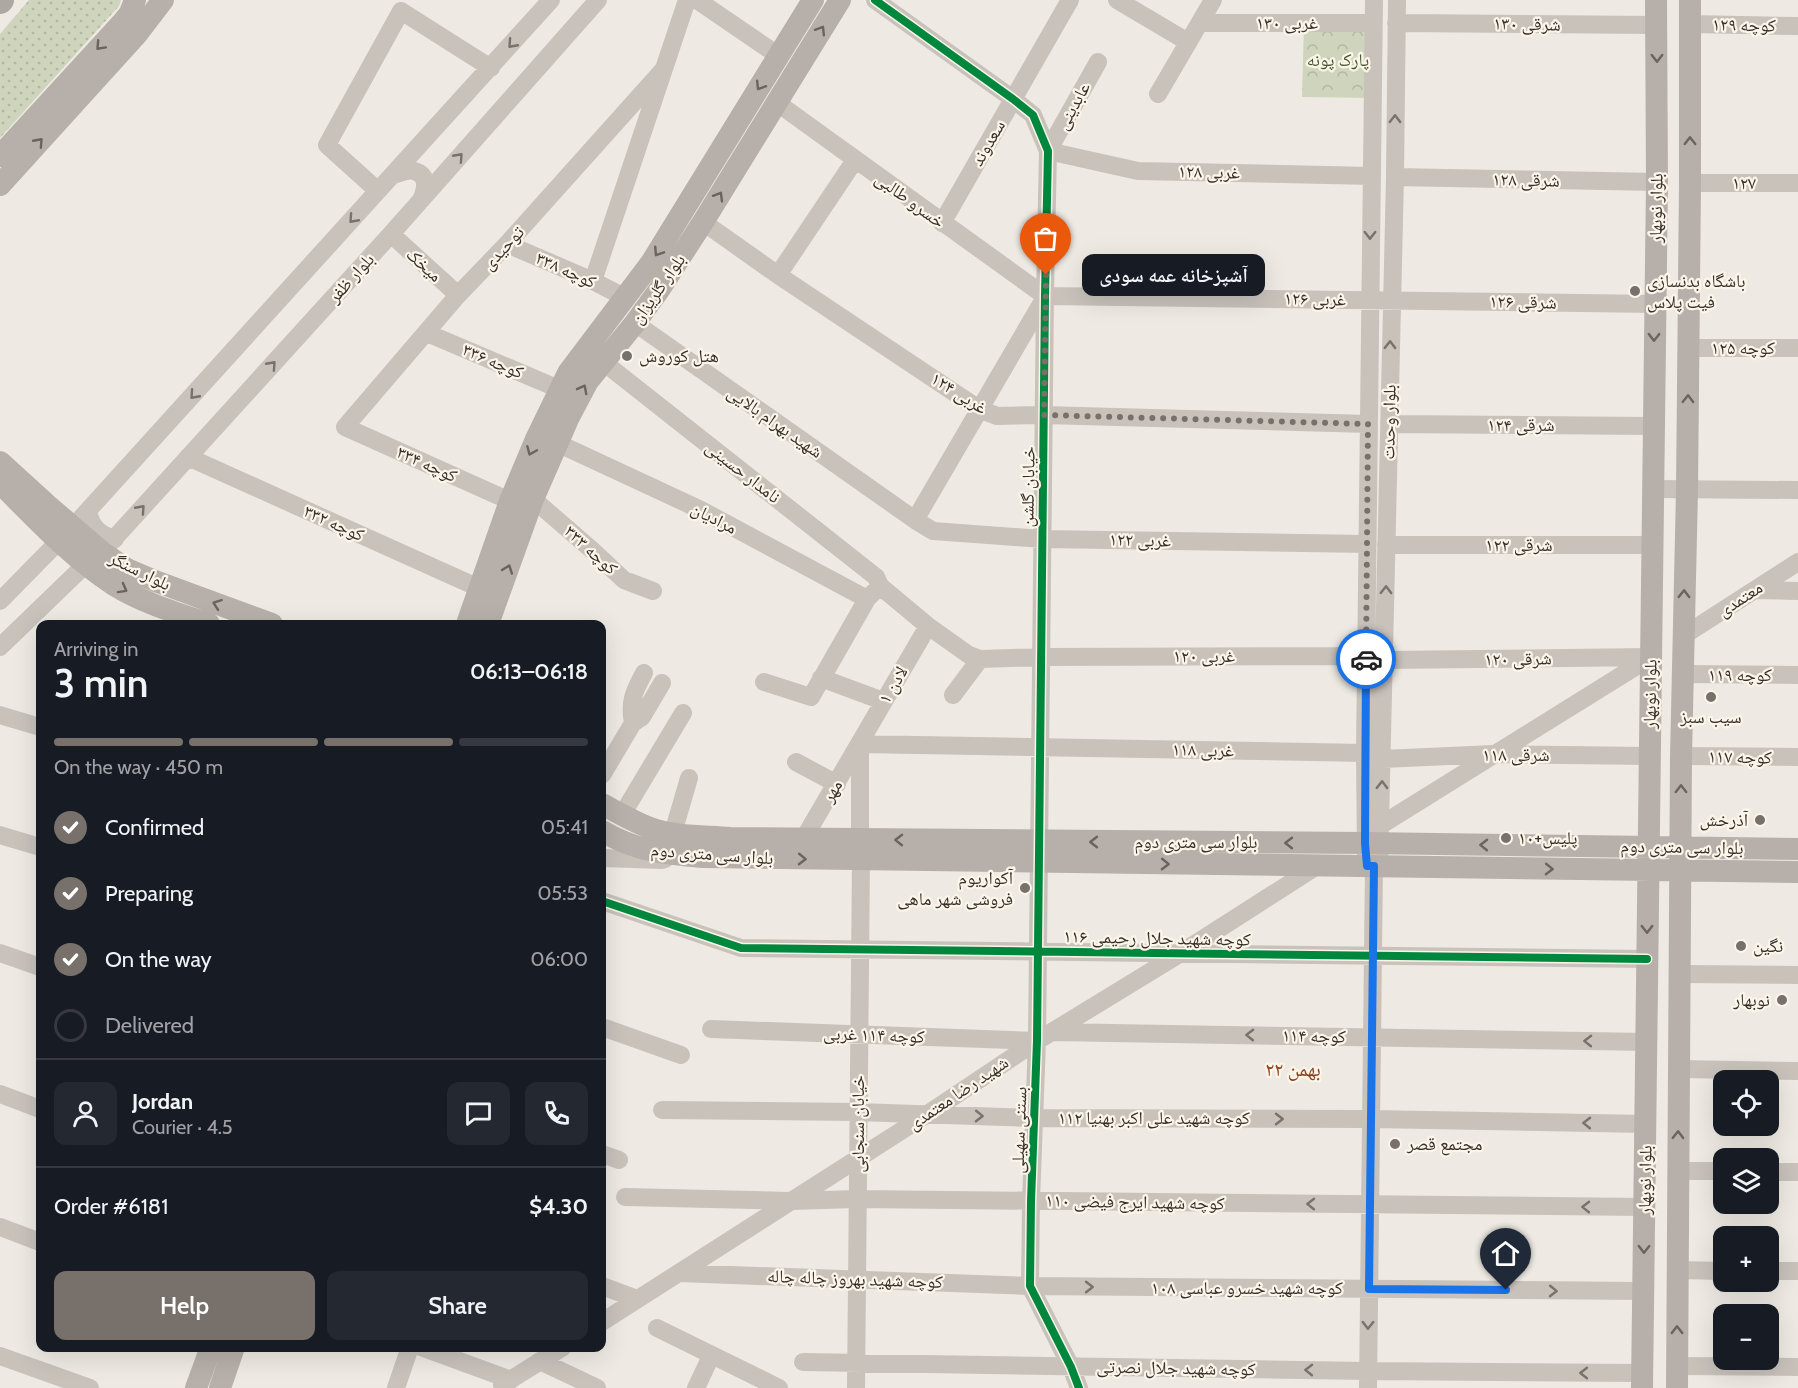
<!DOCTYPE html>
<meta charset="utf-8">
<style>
:root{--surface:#171b24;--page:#242831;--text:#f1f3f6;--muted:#9ea1a6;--line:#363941;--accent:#78706a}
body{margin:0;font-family:Cabin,"Noto Naskh Arabic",sans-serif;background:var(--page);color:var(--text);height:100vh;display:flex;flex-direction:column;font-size:22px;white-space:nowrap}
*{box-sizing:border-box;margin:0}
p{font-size:20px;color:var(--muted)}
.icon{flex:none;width:33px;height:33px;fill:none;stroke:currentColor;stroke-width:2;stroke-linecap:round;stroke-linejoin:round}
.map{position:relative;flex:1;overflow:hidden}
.details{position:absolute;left:36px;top:620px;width:570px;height:732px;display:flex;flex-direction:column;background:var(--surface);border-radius:12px;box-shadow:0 6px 24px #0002}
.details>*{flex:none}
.fabs{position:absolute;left:1713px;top:1070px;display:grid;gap:12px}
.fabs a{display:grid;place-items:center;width:66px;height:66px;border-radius:12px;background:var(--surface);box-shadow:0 6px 24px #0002;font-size:30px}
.pin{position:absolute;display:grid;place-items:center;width:51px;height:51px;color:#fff;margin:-62px -26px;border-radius:50% 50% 50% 0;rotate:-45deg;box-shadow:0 0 6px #0007}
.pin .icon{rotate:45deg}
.courier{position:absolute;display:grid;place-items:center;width:60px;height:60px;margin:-30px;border:4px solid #1a73e8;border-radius:50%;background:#fff;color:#222;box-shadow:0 2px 8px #0007}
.bubble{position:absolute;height:42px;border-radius:12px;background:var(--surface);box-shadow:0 6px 24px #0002;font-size:20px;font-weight:600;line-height:42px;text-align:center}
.head em{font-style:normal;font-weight:600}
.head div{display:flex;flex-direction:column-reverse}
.head{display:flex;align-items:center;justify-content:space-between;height:102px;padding:0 18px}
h1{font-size:39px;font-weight:600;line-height:45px}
.bar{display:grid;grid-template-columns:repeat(4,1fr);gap:9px 6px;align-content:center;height:72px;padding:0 18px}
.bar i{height:8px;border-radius:4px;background:var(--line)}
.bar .selected{background:var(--accent)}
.bar p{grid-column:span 4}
.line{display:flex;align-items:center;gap:15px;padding:0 18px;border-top:2px solid var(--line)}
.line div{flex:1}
.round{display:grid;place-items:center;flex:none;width:63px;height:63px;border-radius:12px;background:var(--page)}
ol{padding:0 18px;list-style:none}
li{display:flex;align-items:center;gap:18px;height:66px}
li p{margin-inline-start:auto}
li .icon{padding:6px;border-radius:50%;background:var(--accent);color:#fff;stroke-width:4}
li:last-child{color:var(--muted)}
li i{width:33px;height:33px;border:3px solid var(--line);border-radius:50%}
.button{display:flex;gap:12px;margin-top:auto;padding:12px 18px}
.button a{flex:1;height:69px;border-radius:12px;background:var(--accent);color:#fff;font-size:24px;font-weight:600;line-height:69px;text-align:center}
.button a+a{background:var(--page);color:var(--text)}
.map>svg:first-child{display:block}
</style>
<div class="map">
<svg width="1798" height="1388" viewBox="0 0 1798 1388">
<defs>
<pattern id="grass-dots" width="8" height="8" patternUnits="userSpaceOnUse" patternTransform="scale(1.5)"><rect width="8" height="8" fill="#ced5bc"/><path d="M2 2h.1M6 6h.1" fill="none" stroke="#b2b7a2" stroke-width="1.8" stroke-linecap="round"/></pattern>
<pattern id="forest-crowns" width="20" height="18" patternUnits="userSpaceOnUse" patternTransform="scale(1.5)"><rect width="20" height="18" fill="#ced5bc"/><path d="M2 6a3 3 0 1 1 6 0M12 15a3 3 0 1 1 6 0" fill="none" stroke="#b2b7a2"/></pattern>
</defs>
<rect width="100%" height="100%" fill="#eeeae3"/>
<!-- grass -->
<path fill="url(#grass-dots)" d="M29 0H121L119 6 0 138V34Z"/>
<!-- forest -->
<path fill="url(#forest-crowns)" d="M1304 23H1373V98L1302 97Z"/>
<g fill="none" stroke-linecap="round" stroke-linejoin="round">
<!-- minor -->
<path stroke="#c8c2bb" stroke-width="18" d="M697 0 779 56
M875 0 1013 99 1033 115 1048 151 1045 296 1037 1041 1031 1201 1030 1286 1071 1367 1079 1388
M1117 0 1188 42
M1200 23H1373
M1396 23 1657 25
M1690 24 1798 26
M1098 62 1048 151 1138 171 1372 176
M1158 94 1213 0
M776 102 1045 296
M394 175C400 173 408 169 414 171 429 175 426 189 421 200
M1395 177 1657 182
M1690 183H1798
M378 191 327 145 401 11 491 68
M703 222 778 275 979 409 997 416 1044 415 1368 424
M942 223 1070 0
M391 234 458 295
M507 244 593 281 624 297
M778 275 855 160
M593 281 687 0
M1045 296 1655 304
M635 323 915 520 933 531 1042 539 1367 544
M427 333 559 389
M1688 348H1798
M602 361 876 577 880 586
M1389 424 1653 426
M557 443 701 510 867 599
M188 457 479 588
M1652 489 1798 490
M533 499 592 550 624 580 653 591
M510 501 345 427 458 295 507 244 663 70
M88 512C92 527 99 535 115 539
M915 520 1044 299
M73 527 551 0
M1386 545H1652
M102 552 391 234 598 0
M1755 590 1798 591
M0 601 59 541
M1683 636 1798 562
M0 647 86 564
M1384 660 1649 657
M1682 674 1798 675
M821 678 883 701
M764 682 811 697 867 599 880 586 928 626 969 655 980 659 1041 657 1366 656
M953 695 980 659
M0 715 40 727
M633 723C629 702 634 691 644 673
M1681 756 1798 757
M1383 759 1493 754 1649 756
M796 762 837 784
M602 775 633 723 642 717 662 683
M622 815 683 713
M1381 825 1651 657
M673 833 689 778
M0 835 40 847
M804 838 928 626
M860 839V744L1365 753
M1366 856 1365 753 1374 0
M602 858 662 860 665 859
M1379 866 1395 177 1397 0
M602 901 741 948 1647 959
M0 953 40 967
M1680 974 1798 975
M602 1027 681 1055
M711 1029 1037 1041
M1054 1032 1647 1042
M1679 1069 1798 1071
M0 1094 40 1109
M662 1110 858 1112 1034 1118 1371 1119 1646 1124
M602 1154 619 1160
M1678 1171H1724
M1768 1172H1798
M625 1197 792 1201 856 1199 1645 1207
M0 1227 40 1242
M1677 1270 1724 1271
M1768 1271H1798
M679 1273 1030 1286 1643 1291
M602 1286 637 1299
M602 1322 926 1115 1037 1041 1181 953 1317 866
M657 1328 779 1388
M421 1347 511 1380
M0 1356 90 1388
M540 1361 597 1388
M803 1362 1368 1371 1642 1373
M1677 1366 1798 1367
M502 1385 563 1347
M396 1388 410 1347
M696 1388 711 1356
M856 1388 861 860
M1368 1388 1374 866"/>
<!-- major -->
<path stroke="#b7b0aa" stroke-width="22" d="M0 156 122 23 130 13 135 0
M0 185 137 34 163 0
M0 462 45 503 102 552 127 569 155 581 272 624
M0 483C36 519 71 557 114 585 143 603 177 613 209 624
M467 624 510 501 536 439 568 373 651 263 813 0
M488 624 533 499 568 419 588 381 635 323 659 290 703 222 840 0
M602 804C619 813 637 824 656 830 679 837 706 836 730 838L1365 843 1798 849
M602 831C636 851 664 854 703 857L1798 872
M196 1388 211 1347
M220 1388 234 1347
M1642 1388 1657 182 1656 0
M1677 1388 1681 756 1687 491 1690 183V0"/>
<!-- highway -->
<path stroke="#ada8a2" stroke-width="26" d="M0 1 1 0"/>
<!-- cycleway casing -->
<g stroke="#fbf5ea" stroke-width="11">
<path id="cycleway" d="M875 0 1013 99 1033 115 1048 151 1045 296 1037 1041 1031 1201 1030 1286 1071 1367 1079 1388
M602 901 741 948 1647 959"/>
</g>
<!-- cycleway -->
<use href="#cycleway" stroke="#00873e" stroke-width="8"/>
</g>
<!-- one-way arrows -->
<defs><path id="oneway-chevron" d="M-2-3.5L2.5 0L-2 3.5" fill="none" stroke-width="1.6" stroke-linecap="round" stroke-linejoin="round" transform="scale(1.5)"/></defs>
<g stroke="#6b635d">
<use href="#oneway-chevron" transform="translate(821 30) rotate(-58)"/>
<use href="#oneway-chevron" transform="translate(100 46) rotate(133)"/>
<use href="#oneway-chevron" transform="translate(1657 58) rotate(90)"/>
<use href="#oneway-chevron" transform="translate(760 86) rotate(122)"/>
<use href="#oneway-chevron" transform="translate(1690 141) rotate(-90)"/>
<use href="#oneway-chevron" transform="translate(39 142) rotate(-48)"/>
<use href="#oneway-chevron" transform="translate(719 196) rotate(-59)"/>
<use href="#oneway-chevron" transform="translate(658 252) rotate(123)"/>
<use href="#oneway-chevron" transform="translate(1654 337) rotate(91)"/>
<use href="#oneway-chevron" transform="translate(583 389) rotate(-62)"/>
<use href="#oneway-chevron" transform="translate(1688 399) rotate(-89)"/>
<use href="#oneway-chevron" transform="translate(531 451) rotate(113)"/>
<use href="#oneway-chevron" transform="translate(508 569) rotate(-70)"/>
<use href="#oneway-chevron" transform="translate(123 589) rotate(29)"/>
<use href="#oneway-chevron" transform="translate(1684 594) rotate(-89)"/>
<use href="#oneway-chevron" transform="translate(217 604) rotate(-160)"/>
<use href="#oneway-chevron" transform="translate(1681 789) rotate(-90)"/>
<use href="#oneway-chevron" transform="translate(899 840) rotate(-179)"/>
<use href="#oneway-chevron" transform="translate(1094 842) rotate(-180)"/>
<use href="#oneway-chevron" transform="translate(1289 843) rotate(-180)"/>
<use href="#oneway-chevron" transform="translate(1484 845) rotate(-179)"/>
<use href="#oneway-chevron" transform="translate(802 859) rotate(1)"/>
<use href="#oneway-chevron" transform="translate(1165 864) rotate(1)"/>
<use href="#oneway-chevron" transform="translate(1549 869) rotate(1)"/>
<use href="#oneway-chevron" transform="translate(1647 929) rotate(90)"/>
<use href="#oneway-chevron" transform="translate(1678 1135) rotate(-89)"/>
<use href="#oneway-chevron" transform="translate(1644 1249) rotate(91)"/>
<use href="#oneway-chevron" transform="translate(1677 1330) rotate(-90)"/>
</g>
<g stroke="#79716b">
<use href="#oneway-chevron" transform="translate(512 44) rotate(132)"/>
<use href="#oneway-chevron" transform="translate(1395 119) rotate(-89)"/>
<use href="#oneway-chevron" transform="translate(459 157) rotate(-48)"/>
<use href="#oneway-chevron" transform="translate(353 219) rotate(132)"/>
<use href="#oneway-chevron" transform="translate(1370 235) rotate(90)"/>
<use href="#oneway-chevron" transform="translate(1390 345) rotate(-89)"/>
<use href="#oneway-chevron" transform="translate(272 365) rotate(-48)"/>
<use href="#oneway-chevron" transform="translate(194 395) rotate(132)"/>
<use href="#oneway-chevron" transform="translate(141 509) rotate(-48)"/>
<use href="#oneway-chevron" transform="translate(1386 590) rotate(-89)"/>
<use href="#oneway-chevron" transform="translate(1382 785) rotate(-89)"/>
<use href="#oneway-chevron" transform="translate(1250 1035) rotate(-179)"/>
<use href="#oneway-chevron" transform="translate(1588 1041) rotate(-179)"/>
<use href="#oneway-chevron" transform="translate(979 1116) rotate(1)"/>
<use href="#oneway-chevron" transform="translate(1279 1119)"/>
<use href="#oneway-chevron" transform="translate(1587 1123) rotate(-179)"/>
<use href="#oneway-chevron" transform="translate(1311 1204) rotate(-179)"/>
<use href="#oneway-chevron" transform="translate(1586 1207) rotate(-179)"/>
<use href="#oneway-chevron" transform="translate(1089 1287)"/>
<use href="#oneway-chevron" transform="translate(1553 1291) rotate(1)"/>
<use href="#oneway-chevron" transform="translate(1368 1325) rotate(91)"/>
<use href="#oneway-chevron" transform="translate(1309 1370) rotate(-179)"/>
<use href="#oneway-chevron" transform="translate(1584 1373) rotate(-180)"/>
</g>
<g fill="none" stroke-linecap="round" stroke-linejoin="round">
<!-- done -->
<path stroke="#78706a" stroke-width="6" stroke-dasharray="0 10.8" d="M1046 275 1044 415 1368 424 1366 659"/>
<!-- route -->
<path stroke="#1a73e8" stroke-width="8" d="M1366 659 1365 843 1367 866H1374L1369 1289 1506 1290"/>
</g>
<!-- markers -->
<g fill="#78706a" stroke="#fbf5ea" stroke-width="2">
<circle cx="1635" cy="291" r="6"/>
<circle cx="627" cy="356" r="6"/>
<circle cx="1711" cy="697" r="6"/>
<circle cx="1760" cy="820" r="6"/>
<circle cx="1506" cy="838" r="6"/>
<circle cx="1025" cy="888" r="6"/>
<circle cx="1741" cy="946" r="6"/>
<circle cx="1782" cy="1000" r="6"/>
<circle cx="1395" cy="1144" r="6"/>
</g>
<g text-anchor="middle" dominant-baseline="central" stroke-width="4.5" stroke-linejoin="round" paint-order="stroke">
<!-- street labels -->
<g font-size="18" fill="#392f29" stroke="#fbf5ea">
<text x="1287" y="23">۱۳۰ غربی</text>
<text transform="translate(1527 24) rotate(1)">۱۳۰ شرقی</text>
<text transform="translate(1744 25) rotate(1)">کوچه ۱۲۹</text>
<text transform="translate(1073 106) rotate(-61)">عابدینی</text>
<text transform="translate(988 143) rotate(-60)">سعدوند</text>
<text transform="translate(1209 172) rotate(1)">۱۲۸ غربی</text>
<text transform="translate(1526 180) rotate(1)">۱۲۸ شرقی</text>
<text x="1744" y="183">۱۲۷</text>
<text transform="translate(910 200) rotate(36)">خسرو طالبی</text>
<text transform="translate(1656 208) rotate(-89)">بلوار نوبهار</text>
<text transform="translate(503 248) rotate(-47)">توحیدی</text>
<text transform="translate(424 265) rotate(42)">میخک</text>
<text transform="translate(566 270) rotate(24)">کوچه ۳۳۸</text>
<text transform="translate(351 278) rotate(-48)">بلوار ظفر</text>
<text transform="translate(658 289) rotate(-55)">بلوار گلریزان</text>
<text transform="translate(1315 299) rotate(1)">۱۲۶ غربی</text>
<text transform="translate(1523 302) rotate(1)">۱۲۶ شرقی</text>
<text x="1743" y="348">کوچه ۱۲۵</text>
<text transform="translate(493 361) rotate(23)">کوچه ۳۳۶</text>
<text transform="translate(959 393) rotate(32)">۱۲۴ غربی</text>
<text transform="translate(775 422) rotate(35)">شهید بهرام بالایی</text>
<text transform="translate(1389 422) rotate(-89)">بلوار وحدت</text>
<text x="1521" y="425">۱۲۴ شرقی</text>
<text transform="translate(427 464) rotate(24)">کوچه ۳۳۴</text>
<text transform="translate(743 472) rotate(38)">نامدار حسینی</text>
<text transform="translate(1028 487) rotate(-89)">خیابان گلشن</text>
<text transform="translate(714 518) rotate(27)">مرادیان</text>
<text transform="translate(334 523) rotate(24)">کوچه ۳۳۲</text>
<text transform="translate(1140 540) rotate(1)">۱۲۲ غربی</text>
<text x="1519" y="545">۱۲۲ شرقی</text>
<text transform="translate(591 550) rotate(42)">کوچه ۳۳۳</text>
<text transform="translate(140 571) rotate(26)">بلوار سنگر</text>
<text transform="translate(1740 599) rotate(-33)">معتمدی</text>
<text x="1204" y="656">۱۲۰ غربی</text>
<text transform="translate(1518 659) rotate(-1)">۱۲۰ شرقی</text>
<text x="1740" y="675">کوچه ۱۱۹</text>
<text transform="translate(893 685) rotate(-60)">لادن ۱</text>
<text transform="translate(1650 694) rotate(-89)">بلوار نوبهار</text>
<text transform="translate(1203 750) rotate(1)">۱۱۸ غربی</text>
<text x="1516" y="755">۱۱۸ شرقی</text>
<text transform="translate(1740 757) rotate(1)">کوچه ۱۱۷</text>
<text transform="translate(832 791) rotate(-59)">مهر</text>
<text x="1196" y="842">بلوار سی متری دوم</text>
<text transform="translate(1682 847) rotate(1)">بلوار سی متری دوم</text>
<text transform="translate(712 854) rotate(4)">بلوار سی متری دوم</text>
<text transform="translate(1157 938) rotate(1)">کوچه شهید جلال رحیمی ۱۱۶</text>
<text transform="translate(874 1035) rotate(2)">کوچه ۱۱۴ غربی</text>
<text transform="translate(1314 1036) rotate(1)">کوچه ۱۱۴</text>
<text transform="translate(958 1093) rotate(-34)">شهید رضا معتمدی</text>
<text x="1154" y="1118">کوچه شهید علی اکبر بهنیا ۱۱۲</text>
<text transform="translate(858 1124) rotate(-90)">خیابان سنجابی</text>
<text transform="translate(1019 1130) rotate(-88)">بستنی سهیلی</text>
<text transform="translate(1645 1180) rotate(-89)">بلوار نوبهار</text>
<text transform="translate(1135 1202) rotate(1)">کوچه شهید ایرج فیضی ۱۱۰</text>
<text transform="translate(855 1279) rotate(2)">کوچه شهید بهروز چاله چاله</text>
<text x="1247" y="1288">کوچه شهید خسرو عباسی ۱۰۸</text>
<text transform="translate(1176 1368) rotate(1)">کوچه شهید جلال نصرتی</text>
</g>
<!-- park labels -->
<g font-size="18" fill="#44582c" stroke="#fbf5ea">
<text x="1338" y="60">پارک پونه</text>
</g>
<!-- poi labels -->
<g font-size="18" fill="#392f29" stroke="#fbf5ea" text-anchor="start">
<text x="1647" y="281">باشگاه بدنسازی<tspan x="1647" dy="21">فیت پلاس</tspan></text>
<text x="639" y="356">هتل کوروش</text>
<text x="1711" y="717" text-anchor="middle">سیب سبز</text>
<text x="1748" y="820" text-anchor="end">آذرخش</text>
<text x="1518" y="838">پلیس+۱۰</text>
<text x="1013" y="878" text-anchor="end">آکواریوم<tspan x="1013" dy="21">فروشی شهر ماهی</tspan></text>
<text x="1753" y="946">نگین</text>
<text x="1770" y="1000" text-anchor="end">نوبهار</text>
<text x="1407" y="1144">مجتمع قصر</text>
</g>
<!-- neighbourhood labels -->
<g font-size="20" fill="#8b421f" stroke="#fbf5ea">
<text x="1293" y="1069">۲۲ بهمن</text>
</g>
</g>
</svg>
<div class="fabs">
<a><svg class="icon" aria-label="locate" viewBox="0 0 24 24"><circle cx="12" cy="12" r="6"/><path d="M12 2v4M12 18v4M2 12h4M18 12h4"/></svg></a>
<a><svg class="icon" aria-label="layers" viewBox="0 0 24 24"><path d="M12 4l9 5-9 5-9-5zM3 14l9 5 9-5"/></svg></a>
<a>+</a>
<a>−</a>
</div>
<div class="pin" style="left:1046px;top:275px;background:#ea580c"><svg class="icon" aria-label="bag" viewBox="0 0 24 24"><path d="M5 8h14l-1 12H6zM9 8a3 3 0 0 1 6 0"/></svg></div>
<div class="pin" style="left:1506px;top:1290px;background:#1f2937"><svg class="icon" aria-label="home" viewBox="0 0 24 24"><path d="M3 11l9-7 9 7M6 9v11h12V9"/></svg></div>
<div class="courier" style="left:1366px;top:659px"><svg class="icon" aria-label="car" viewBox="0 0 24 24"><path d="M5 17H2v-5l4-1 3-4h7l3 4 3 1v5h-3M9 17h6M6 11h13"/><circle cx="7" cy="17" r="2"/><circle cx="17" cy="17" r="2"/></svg></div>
<div class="bubble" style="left:1082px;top:254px;width:183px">آشپزخانه عمه سودی</div>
<section class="details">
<div class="head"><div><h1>3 min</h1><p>Arriving in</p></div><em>06:13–06:18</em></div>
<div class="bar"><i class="selected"></i><i class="selected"></i><i class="selected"></i><i></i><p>On the way · 450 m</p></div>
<ol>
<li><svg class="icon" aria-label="check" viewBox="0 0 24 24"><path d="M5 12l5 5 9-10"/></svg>Confirmed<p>05:41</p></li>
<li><svg class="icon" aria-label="check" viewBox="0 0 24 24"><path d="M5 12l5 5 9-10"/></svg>Preparing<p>05:53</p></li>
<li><svg class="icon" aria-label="check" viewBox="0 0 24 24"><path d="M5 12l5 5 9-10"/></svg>On the way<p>06:00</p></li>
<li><i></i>Delivered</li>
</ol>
<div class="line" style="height:108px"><a class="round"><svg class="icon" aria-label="person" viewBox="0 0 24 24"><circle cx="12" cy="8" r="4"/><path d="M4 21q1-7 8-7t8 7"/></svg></a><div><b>Jordan</b><p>Courier · 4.5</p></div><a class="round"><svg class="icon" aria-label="chat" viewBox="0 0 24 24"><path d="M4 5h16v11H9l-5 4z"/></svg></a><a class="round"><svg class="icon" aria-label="phone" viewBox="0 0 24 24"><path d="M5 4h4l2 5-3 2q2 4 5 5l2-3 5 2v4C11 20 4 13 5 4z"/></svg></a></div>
<div class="line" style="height:78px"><div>Order #6181</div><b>$4.30</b></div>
<div class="button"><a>Help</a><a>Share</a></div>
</section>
</div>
